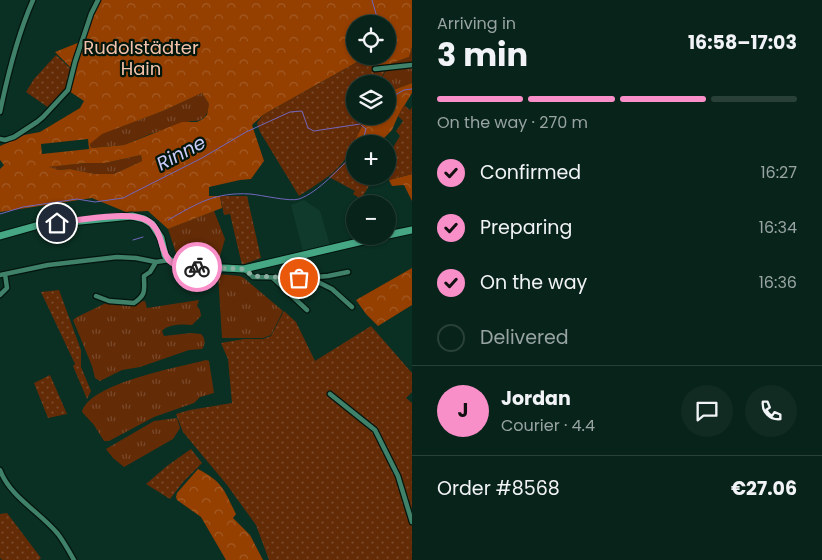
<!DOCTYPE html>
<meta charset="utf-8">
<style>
:root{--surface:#08231a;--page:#112b23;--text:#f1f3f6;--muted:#98a4a2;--line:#294039;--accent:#f98fc9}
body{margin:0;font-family:Poppins,sans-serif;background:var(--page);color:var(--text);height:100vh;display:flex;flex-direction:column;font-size:19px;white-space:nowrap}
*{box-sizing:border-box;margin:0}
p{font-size:16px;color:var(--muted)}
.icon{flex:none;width:28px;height:28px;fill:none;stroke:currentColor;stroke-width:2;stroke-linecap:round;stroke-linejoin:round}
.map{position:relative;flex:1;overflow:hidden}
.details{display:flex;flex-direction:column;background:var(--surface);width:410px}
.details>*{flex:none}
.buttons{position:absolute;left:346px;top:15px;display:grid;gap:10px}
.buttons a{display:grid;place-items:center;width:50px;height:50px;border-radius:50%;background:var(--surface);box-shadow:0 1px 4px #0004,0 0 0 1px var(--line);font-size:25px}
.pin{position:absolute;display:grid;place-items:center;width:42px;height:42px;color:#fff;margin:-21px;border:2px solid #fff;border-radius:50%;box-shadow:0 1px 5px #0007}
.courier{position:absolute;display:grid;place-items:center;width:50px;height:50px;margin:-25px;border:4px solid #f98fc9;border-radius:50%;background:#fff;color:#222;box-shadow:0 1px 6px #0007}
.summary em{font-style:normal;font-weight:700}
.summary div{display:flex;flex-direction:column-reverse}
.summary{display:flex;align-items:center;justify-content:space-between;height:85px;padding:0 25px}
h1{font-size:32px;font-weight:700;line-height:38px}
.bar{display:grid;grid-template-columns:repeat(4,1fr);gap:8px 5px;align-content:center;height:60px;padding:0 25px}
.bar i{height:6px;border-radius:4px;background:var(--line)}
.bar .active{background:var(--accent)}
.bar p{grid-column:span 4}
.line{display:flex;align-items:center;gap:12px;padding:0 25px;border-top:1px solid var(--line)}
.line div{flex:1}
.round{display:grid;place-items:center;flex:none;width:52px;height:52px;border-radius:26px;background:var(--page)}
ol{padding:0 25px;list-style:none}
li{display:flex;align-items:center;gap:15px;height:55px}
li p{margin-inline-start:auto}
li .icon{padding:5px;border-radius:50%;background:var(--accent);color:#111;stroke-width:4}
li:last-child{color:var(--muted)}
li i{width:28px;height:28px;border:2px solid var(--line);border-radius:50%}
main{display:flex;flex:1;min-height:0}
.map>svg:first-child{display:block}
</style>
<main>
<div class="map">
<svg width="412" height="560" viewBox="0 0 412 560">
<defs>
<pattern id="grass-tufts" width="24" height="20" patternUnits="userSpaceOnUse" patternTransform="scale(1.25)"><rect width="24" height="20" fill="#642b07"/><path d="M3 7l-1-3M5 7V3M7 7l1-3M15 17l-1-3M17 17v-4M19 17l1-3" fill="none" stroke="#794a2b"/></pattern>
<pattern id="forest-crowns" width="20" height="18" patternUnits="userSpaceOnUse" patternTransform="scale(1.25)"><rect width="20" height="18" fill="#953f00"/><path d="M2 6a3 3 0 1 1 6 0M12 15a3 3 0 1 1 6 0" fill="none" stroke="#a35b25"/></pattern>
<pattern id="park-dots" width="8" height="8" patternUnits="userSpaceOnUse" patternTransform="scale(1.25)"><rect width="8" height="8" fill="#642b07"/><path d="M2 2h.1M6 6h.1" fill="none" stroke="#794a2b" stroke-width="1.8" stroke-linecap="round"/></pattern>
</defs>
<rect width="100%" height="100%" fill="#0a2f23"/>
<!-- built -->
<path fill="#103a2c" d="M304 200 320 211 330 245 303 251 291 205Z"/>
<!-- grass -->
<path fill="url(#grass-tufts)" d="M412 47V63L389 66 392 63 409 57Z
M412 67V83L388 92V84H379L386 70Z
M202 93 209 104C208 116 203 122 191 121L150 134 124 145 91 148 90 144 101 134 163 111Z
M141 155 142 161 114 174H95L70 169 59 170 48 167 85 163H105Z
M214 211 225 239 218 263H189L178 259 168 229Z
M218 274 240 276 244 278 283 311 271 335 263 338H222Z
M199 300 197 306 200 310 201 316 192 325C183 324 168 324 162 331L164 336 191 333 201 334C205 338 206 344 202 349L189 350 140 367 122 370 100 381 95 378 92 366 73 320 77 317 106 303 145 301 147 308Z
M206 360 209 361 214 393 200 397 194 403 154 417 109 441H104L94 425 82 412C89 383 180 367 206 360Z
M177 418 180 428 173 439 124 467 113 458 106 449 154 421Z"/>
<!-- forest -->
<path fill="url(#forest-crowns)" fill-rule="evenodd" d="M99 0H412V47L409 57 392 63 389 66H379L366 57 263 115 252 125 264 161 251 179 240 180 209 187V196H220L222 208 168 229 148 211 126 212 92 198 0 212V169L4 165 0 160V146L24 135 40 132 80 108 84 101 69 91 74 71 55 52 85 40 92 14ZM355 24H388V56H355ZM202 93 209 104 207 115 203 119 197 122H182L124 145 91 148 90 144 102 134 163 111ZM88 139 89 149 42 154 41 144ZM141 155 142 161 114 174H95L70 169 59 170 49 167 85 163H105Z
M412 83V93L398 116 392 130 381 141 375 144H355V154L348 153 362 126 361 122 364 116H388V92Z
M412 174V201L404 185 392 186 389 180Z
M412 268V305L378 326 366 314 356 300Z
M198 469C223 482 224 490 236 514L233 518 250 535 263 560H226L201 517 177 500 176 497 177 493Z"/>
<!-- park -->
<path fill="url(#park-dots)" d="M56 55 72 70 68 88 49 108 26 92 34 79Z
M366 57 379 66 378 71 385 70 379 84H355V116H363L361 122 362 126C356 138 351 152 343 162 332 176 314 186 299 196L260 132 257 123 263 115Z
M404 105 410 110 412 107V174L389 180C384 161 390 152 400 136L396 131 403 121 398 116Z
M353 155 355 156V176H375L361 199 353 194 355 191 329 177Z
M220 196H247L261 258 242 265 230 214 224 215Z
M59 290 81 350V367L91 391 87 399 73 366 75 364 41 292Z
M284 311 296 322 315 361 371 326 412 373V392L406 398 412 403V560H269L256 525 227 485 183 432 176 414 190 410 232 403 228 359 221 343 244 339H263L271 336Z
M50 375 67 414 48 418 34 383Z
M191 449 202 463 183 482 170 499 146 484 167 466Z
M7 513 41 558 39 560H2L0 558V514Z"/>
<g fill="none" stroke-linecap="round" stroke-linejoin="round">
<!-- stream -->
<path stroke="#7267be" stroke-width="1" d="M372 0 379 24
M388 99 404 90 412 89
M361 125 366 129 362 144
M0 214 23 207 77 199 95 202 123 198 202 158 246 132 290 112 302 111 308 128 314 131 360 124 368 116
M168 220C198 203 215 192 250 194 262 195 290 202 299 199 319 192 339 168 355 153
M133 240 143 237"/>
<!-- street casing -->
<g stroke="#02150e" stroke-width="7">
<path id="street" d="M375 69 412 65
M0 112C8 73 17 36 33 0
M0 139 5 140 14 137 37 122 43 117 68 90 75 62 91 14 98 0
M244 269 253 277 299 278 320 283 332 289 352 307
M0 275 48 265 117 257 136 258 156 262 169 260
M273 278 307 310
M303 278 328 276 348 272
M0 295 7 288 5 274
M96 296 109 301 134 303C147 294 144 290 144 276L150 272 156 262
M330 394 375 430 398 476 412 522
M0 470C10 497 40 512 58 534 64 542 69 551 74 560"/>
</g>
<!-- primary casing -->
<g stroke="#02150e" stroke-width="9">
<path id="primary" d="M388 235 412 230
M0 236 39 225 132 216 144 219 152 224 161 238 165 255 169 260 184 266 244 269 384 236"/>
</g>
<!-- street -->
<use href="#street" stroke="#3f8269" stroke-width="4.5"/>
<!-- primary -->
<use href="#primary" stroke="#46a785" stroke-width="7"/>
</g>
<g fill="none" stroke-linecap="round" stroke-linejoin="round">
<!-- done -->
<path stroke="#8db0a2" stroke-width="5" stroke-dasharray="0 9" d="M197 267 244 269 253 276 299 278"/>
<!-- route -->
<path stroke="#f98fc9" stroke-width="6" d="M57 223C77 220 129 211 146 220 165 229 159 257 174 264 182 267 190 267 197 267"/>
</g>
<g text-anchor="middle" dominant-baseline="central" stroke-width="4.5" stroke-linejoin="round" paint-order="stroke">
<!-- park labels -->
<g font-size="18" fill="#f3c2ab" stroke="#00160d">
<text x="141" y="47">Rudolstädter<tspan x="141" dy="21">Hain</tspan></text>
</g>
<!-- water labels -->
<g font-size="19" font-style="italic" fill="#cccaf8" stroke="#00160d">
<text transform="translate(181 153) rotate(-28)">Rinne</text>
</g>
</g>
</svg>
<div class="buttons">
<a><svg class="icon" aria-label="locate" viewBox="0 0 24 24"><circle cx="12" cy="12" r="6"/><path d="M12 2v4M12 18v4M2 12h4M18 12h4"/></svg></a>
<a><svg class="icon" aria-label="layers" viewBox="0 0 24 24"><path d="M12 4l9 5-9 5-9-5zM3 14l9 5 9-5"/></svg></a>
<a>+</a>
<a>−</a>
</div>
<div class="pin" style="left:299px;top:278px;background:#ea580c"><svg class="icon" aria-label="bag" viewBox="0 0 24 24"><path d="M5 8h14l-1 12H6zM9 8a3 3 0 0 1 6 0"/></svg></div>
<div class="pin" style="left:57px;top:223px;background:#1f2937"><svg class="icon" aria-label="home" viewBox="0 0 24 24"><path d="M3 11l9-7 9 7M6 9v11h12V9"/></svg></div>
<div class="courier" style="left:197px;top:267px"><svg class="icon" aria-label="bike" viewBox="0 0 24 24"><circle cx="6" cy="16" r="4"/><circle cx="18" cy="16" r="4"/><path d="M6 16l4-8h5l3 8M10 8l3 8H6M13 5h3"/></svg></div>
</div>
<section class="details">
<div class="summary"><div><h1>3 min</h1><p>Arriving in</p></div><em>16:58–17:03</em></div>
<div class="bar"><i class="active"></i><i class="active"></i><i class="active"></i><i></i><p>On the way · 270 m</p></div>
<ol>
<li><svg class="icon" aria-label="check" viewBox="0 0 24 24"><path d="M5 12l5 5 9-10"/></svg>Confirmed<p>16:27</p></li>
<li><svg class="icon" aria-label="check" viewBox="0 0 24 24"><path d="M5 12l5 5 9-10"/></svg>Preparing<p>16:34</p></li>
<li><svg class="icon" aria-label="check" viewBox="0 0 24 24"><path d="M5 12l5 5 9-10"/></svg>On the way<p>16:36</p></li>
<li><i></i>Delivered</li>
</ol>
<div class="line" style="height:90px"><b class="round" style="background:var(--accent);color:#111">J</b><div><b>Jordan</b><p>Courier · 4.4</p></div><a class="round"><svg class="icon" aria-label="chat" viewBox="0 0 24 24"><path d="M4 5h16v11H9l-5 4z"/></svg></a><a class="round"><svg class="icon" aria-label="phone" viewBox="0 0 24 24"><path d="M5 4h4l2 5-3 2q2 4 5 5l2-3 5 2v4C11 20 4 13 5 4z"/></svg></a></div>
<div class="line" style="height:65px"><div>Order #8568</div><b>€27.06</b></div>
</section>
</main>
